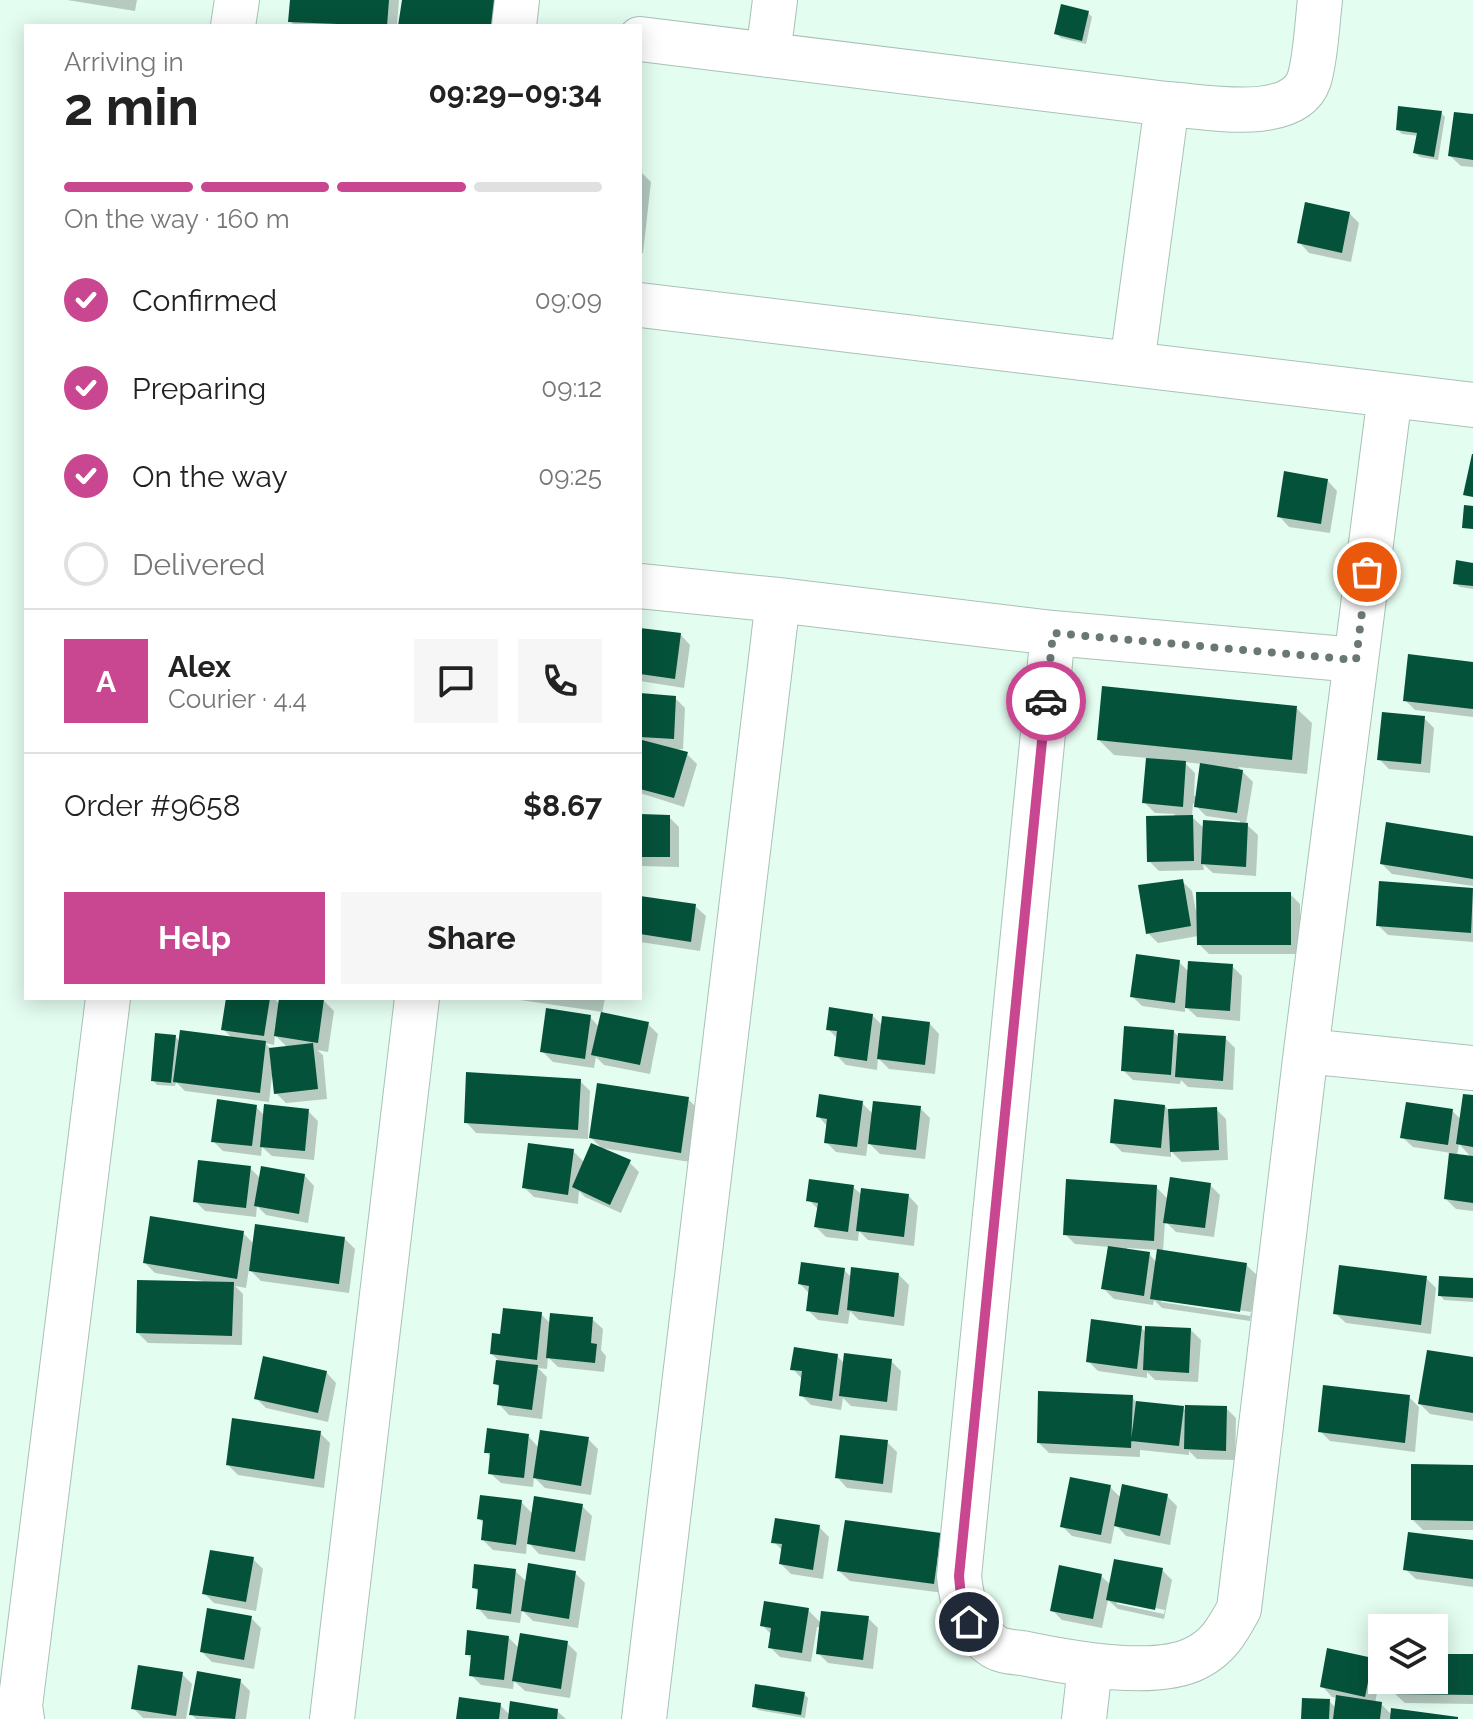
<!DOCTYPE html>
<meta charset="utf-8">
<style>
:root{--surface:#fff;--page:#f6f6f6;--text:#222;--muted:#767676;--line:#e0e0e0;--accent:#c94791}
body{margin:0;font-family:Raleway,sans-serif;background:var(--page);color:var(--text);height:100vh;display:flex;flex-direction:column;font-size:30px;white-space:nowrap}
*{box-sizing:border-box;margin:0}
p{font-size:26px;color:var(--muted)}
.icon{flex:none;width:44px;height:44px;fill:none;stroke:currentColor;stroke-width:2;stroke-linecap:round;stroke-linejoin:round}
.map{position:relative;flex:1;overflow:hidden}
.sheet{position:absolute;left:24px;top:24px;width:618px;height:976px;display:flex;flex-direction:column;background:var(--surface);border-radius:0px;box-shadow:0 4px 20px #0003}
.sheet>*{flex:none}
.controls{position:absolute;left:1368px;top:1614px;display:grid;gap:16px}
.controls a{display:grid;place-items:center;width:80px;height:80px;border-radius:0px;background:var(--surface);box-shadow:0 4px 20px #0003;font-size:40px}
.pin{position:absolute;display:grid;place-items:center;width:68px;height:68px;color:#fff;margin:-34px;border:4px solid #fff;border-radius:50%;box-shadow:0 2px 8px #0007}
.courier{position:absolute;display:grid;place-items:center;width:80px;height:80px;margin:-40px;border:6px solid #c94791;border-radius:50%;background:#fff;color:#222;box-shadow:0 2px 10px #0007}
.summary em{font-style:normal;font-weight:700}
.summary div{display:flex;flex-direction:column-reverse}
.summary{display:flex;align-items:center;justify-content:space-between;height:136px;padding:0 40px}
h1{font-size:52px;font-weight:700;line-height:60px}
.bar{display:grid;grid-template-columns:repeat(4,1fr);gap:12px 8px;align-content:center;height:96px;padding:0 40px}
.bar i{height:10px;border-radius:6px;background:var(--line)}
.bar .selected{background:var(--accent)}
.bar p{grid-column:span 4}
.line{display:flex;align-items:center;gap:20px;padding:0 40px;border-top:2px solid var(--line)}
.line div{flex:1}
.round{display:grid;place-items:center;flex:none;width:84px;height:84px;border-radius:0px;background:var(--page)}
ol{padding:0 40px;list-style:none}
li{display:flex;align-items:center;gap:24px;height:88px}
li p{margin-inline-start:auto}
li .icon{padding:8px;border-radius:50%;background:var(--accent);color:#fff;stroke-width:4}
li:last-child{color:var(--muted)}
li i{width:44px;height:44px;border:4px solid var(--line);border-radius:50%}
.button{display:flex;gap:16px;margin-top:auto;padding:16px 40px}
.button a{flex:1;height:92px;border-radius:0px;background:var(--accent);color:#fff;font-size:32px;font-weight:700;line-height:92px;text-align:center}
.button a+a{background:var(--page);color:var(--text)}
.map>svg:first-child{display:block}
</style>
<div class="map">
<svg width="1473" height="1719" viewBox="0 0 1473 1719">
<rect width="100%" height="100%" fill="#e4fdf1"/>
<!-- shadow -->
<path fill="#0003" fill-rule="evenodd" d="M67 0H137L135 11Z
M292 0H399L397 24H400L404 0 507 26H295L290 21Z
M1088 13 1092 17 1086 44 1061 38 1056 33Z
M1441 113 1445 117 1438 160 1420 157 1415 153 1419 136 1402 134 1398 130Z
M1473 116V167L1461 166 1450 156Z
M640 171 651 182 643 253H640Z
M1349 213 1359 223 1351 262 1309 253 1299 242Z
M1327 480 1337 491 1330 533 1289 527 1279 516Z
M1473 565V589L1460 587 1455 583Z
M640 630 680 634 690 645 684 688 640 681Z
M1473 664V717L1415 710 1405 700Z
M640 695 675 698 685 708 683 749 672 750 687 754 697 764 684 807 640 793V756L643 746H640Z
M1296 708 1312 723 1307 774 1238 767 1253 782 1246 824 1258 835 1256 876 1213 873 1203 864 1204 870 1159 871 1149 861 1175 814 1155 813 1144 802 1148 758 1114 755 1099 740ZM1184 762 1202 764 1197 797 1194 796 1195 773ZM1193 803 1206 816 1240 821V824L1205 829 1192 817Z
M1424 718 1434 728 1430 773 1389 769 1379 759Z
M640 816 669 817 679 827V867L640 866Z
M1473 838V886L1392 874 1382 864Z
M1182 881 1192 891 1196 911 1290 894 1300 904V954H1209L1199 944 1198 936 1158 943 1148 933Z
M1380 883 1473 890V942L1388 935 1378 925Z
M640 898 695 906 706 916 700 951 640 942Z
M1179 962 1189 972 1232 966 1242 976 1240 1021 1197 1017 1185 1006V1012L1142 1006 1132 996Z
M228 998H274L280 1005 281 998H303L324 1001 334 1011 328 1052 317 1050 323 1055 327 1099 286 1103 276 1093 272 1076 269 1102 185 1091 176 1082 175 1086 157 1085 153 1080 175 1036 180 1042 233 1039 223 1029ZM275 1035 288 1048 271 1049 265 1043 274 1045Z
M506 998H605L602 1014 648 1024 658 1034 650 1074 604 1065 596 1057 594 1068 553 1062 543 1052 590 1017 599 1027 603 1012Z
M872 1015 883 1026 929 1023 939 1034 935 1074 889 1069 878 1058 877 1070 846 1065 836 1055 838 1039 828 1029Z
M1174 1032 1180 1038H1225L1235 1048 1233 1090 1188 1087 1181 1080 1180 1084 1133 1080 1123 1070Z
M580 1081 590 1091 588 1139 476 1133 466 1122Z
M1473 1097V1211L1456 1209 1446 1199 1451 1153 1413 1147 1402 1137 1452 1111 1462 1120ZM1459 1144 1472 1158 1457 1156Z
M688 1099 698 1109 690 1162 602 1148 591 1138Z
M862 1103 873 1114 920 1108 930 1118 925 1159 880 1154 868 1142 866 1156 836 1152 826 1142 828 1127 818 1116Z
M1165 1106 1169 1111 1216 1109 1226 1119 1228 1160 1182 1162 1171 1151V1157L1122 1152 1112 1142Z
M256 1107 265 1116 308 1111 318 1121 314 1160 272 1156 262 1147 261 1156 223 1151 213 1141Z
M573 1151 585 1163 629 1162 639 1172 621 1213 585 1197 579 1191 578 1204 534 1197 524 1187Z
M250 1168 261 1179 304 1175 314 1186 308 1223 266 1215 257 1206 256 1217 205 1211 195 1201Z
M1210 1185 1220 1195 1214 1237 1176 1232 1165 1221 1163 1252 1246 1265 1257 1275 1250 1321 1162 1308 1154 1300 1153 1305 1114 1299 1104 1289 1110 1247 1075 1244 1065 1234 1156 1187 1169 1200ZM1127 1248 1159 1250 1157 1263 1149 1254 1127 1251ZM1161 1298 1251 1312 1250 1316 1161 1302Z
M853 1187 862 1195H908L918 1206 914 1246 868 1240 859 1231 858 1241 826 1237 816 1227 819 1210 809 1200Z
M243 1233 255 1245 345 1239 355 1249 349 1293 261 1281 249 1269 246 1288 235 1286 243 1294 242 1345 148 1343 138 1333 203 1281 155 1273 145 1263Z
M844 1270 852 1278 899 1275 909 1285 904 1326 859 1320 850 1311 848 1324 818 1320 808 1310 810 1294 800 1284Z
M1426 1278 1436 1288 1431 1334 1346 1323 1335 1313Z
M1473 1280V1302L1444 1300 1440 1295Z
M541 1314 551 1324 592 1319 603 1329 601 1350 606 1356 604 1372 558 1367 548 1357 547 1369 538 1368 547 1377 542 1419 509 1415 499 1404 501 1389 495 1383 498 1360 492 1354 502 1336Z
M1141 1328 1147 1333 1191 1330 1201 1340 1198 1382 1155 1380 1147 1372V1378L1098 1371 1088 1361Z
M837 1356 844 1363 891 1361 901 1371 897 1411 851 1406 843 1398 841 1410 811 1405 801 1395 803 1380 793 1369Z
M1473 1359V1421L1430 1414 1420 1404Z
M326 1372 336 1383 328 1422 266 1408 256 1398Z
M1132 1397 1137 1403 1183 1408 1187 1412 1226 1408 1236 1418 1235 1460 1197 1459 1189 1451V1455L1140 1450V1457L1049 1453 1039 1443Z
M1409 1397 1419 1407 1415 1452 1330 1441 1320 1431Z
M320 1433 330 1443 324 1488 238 1475 228 1465Z
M528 1436 539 1448 588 1439 598 1449 591 1495 545 1488 534 1477 533 1487 501 1483 490 1473 492 1458 486 1452Z
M887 1442 897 1452 892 1493 847 1488 837 1477Z
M1473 1467V1530H1423L1413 1520Z
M1110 1487 1121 1498 1167 1496 1177 1506 1170 1545 1126 1536 1115 1524 1111 1544 1072 1536 1062 1526Z
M521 1502 534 1515 582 1506 592 1516 585 1561 539 1554 527 1541 526 1554 493 1550 483 1540 485 1524 479 1519Z
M819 1527 829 1537 823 1579 791 1574 781 1564 783 1551 774 1542Z
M940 1535 950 1545 944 1593 850 1581 839 1571Z
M1473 1542V1587L1416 1579 1405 1569Z
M253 1559 263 1569 256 1611 214 1603 204 1593Z
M1162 1570 1172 1580 1164 1619 1118 1609 1108 1600 1102 1628 1062 1620 1052 1610 1101 1576 1111 1585ZM1117 1600 1165 1610 1164 1614 1117 1604Z
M515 1571 527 1582 575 1573 585 1583 578 1628 533 1621 522 1610 520 1623 488 1619 478 1608 479 1593 474 1587Z
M808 1610 821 1623 868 1618 878 1628 873 1669 828 1663 818 1653 821 1627H817L811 1662 780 1657 770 1647 772 1635 762 1625Z
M251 1618 261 1628 254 1669 212 1662 202 1652Z
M509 1638 520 1649 567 1643 577 1653 570 1698 525 1691 514 1681 513 1689 481 1685 471 1675 473 1660 467 1654Z
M1434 1656H1473V1704L1405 1703 1394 1693 1395 1680H1434Z
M1372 1660 1382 1669 1375 1703 1381 1704 1392 1715 1457 1719H1303L1329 1701 1336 1708 1337 1698 1332 1697 1322 1686Z
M182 1674 192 1684 186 1719 143 1718 133 1708Z
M240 1681 250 1691 246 1719H196L192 1715Z
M804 1694 808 1698 805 1718 758 1710 754 1706Z
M500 1705 510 1715 557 1711 566 1719H458Z"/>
<!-- building -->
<path fill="#05523b" d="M290 0H389L387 26 288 22Z
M402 0H500L496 26H398Z
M1061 4 1089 11 1082 41 1054 34Z
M1398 106 1442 111 1434 157 1413 153 1417 133 1396 130Z
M1454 112 1473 114V160L1448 156Z
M1305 202 1350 212 1342 253 1297 243Z
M1472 454H1473V497L1463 495Z
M1284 471 1328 479 1321 524 1277 517Z
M1464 505 1473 506V529L1462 528Z
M1456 560 1473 563V586L1453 584Z
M640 628 681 633 675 679 640 674Z
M1408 654 1473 662V709L1403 701Z
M1102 686 1297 706 1292 760 1097 740Z
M640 693 676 696 674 739 640 737Z
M1382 712 1425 716 1421 764 1377 760Z
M642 740 688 752 674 798 640 789Z
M1146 758 1186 761 1183 807 1142 803Z
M1200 763 1243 770 1237 813 1194 807Z
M640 814 670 815V857H640Z
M1193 815 1194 861 1147 862 1146 816Z
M1203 820 1248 823 1246 867 1201 864Z
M1386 822 1473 836V879L1380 864Z
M1183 879 1191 926 1146 934 1138 885Z
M1379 881 1473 888 1471 933 1376 926Z
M1196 892H1291V945H1197Z
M640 896 696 904 691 942 640 934Z
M1136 954 1180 960 1175 1003 1130 997Z
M1188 961 1233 964 1230 1011 1185 1008Z
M226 998H270L264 1036 221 1030Z
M279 998 324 999 318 1043 274 1036Z
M829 1007 873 1014 867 1061 834 1056 837 1031 826 1030Z
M546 1008 591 1015 585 1059 540 1052Z
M601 1012 649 1022 640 1065 591 1055Z
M882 1016 930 1022 925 1065 877 1059Z
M1124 1026 1174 1030 1171 1075 1121 1071Z
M180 1030 266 1041 260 1093 173 1082Z
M155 1033 176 1035 171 1083 151 1081Z
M1178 1033 1226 1036 1223 1081 1175 1077Z
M313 1043 318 1089 274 1094 269 1048Z
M466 1072 581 1079 578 1130 464 1123Z
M597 1083 689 1097 681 1153 589 1138Z
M819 1094 863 1101 857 1147 824 1143 827 1119 816 1117Z
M1463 1094 1473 1095V1147L1456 1144Z
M217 1099 257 1105 252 1146 211 1142Z
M1114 1099 1165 1105 1161 1148 1110 1143Z
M873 1101 921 1106 916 1150 868 1144Z
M1406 1102 1453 1109 1448 1145 1400 1138Z
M264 1104 309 1109 305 1151 260 1147Z
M1217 1107 1219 1150 1170 1152 1168 1109Z
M528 1143 574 1149 568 1195 522 1188Z
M591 1143 631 1160 610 1205 572 1187Z
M1449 1153 1473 1156V1203L1444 1199Z
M198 1160 251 1166 246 1208 193 1202Z
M261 1166 305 1174 299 1214 254 1206Z
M1170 1177 1211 1183 1205 1228 1163 1223Z
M809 1179 854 1185 848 1232 814 1227 818 1203 806 1201Z
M1066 1179 1157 1185 1154 1241 1063 1235Z
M861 1188 909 1194 904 1237 856 1231Z
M150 1216 244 1231 237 1279 143 1263Z
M255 1224 345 1237 339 1284 249 1271Z
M1108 1246 1150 1252 1144 1296 1101 1289Z
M1157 1249 1247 1263 1240 1312 1150 1299Z
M801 1262 845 1268 838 1315 806 1311 809 1286 798 1284Z
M1339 1265 1427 1276 1421 1325 1333 1314Z
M851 1267 899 1273 894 1317 847 1310Z
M1439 1276 1473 1278V1298L1438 1296Z
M137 1280 234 1282 232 1336 136 1333Z
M503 1308 542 1312 537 1360 490 1354 492 1333 500 1334Z
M550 1313 593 1317 591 1343 597 1344 595 1363 546 1358Z
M1091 1319 1142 1326 1137 1369 1086 1362Z
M1145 1326 1191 1328 1189 1373 1143 1370Z
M794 1347 838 1354 832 1401 799 1396 802 1371 790 1370Z
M1427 1350 1473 1357V1413L1418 1404Z
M844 1353 892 1359 887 1402 839 1396Z
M263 1356 327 1371 318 1413 254 1399Z
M496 1360 538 1365 532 1410 497 1405 499 1385 493 1384Z
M1323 1385 1410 1395 1405 1443 1318 1432Z
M1038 1391 1133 1395 1131 1448 1037 1443Z
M1136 1401 1184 1406 1179 1446 1131 1441Z
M1185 1405 1227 1406 1226 1451 1184 1449Z
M232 1418 321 1431 314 1479 226 1465Z
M487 1428 529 1434 524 1478 488 1474 490 1453H484Z
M540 1430 589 1437 581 1486 533 1478Z
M840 1435 888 1440 883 1484 835 1478Z
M1411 1464 1473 1465V1521L1411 1520Z
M1070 1477 1111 1485 1101 1535 1060 1527Z
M1122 1484 1168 1494 1160 1536 1114 1526Z
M480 1495 522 1500 516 1545 481 1540 483 1520 477 1519Z
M534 1496 583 1504 575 1552 527 1544Z
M775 1518 820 1525 813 1570 779 1564 782 1544 771 1543Z
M845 1520 941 1533 934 1584 837 1571Z
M1408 1532 1473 1540V1579L1403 1570Z
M210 1550 254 1557 246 1602 202 1594Z
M1114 1559 1163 1568 1155 1610 1106 1600Z
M528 1563 576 1571 569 1619 521 1611Z
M474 1564 516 1569 511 1614 476 1609 478 1589 472 1588Z
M1059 1565 1102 1574 1093 1619 1050 1611Z
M764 1601 809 1608 802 1653 768 1648 771 1628 760 1626Z
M207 1608 252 1616 244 1660 200 1652Z
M821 1611 869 1616 863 1660 816 1654Z
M467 1630 509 1636 504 1680 469 1676 471 1655H465Z
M520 1633 568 1641 561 1689 512 1681Z
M1327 1648 1373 1658 1365 1697 1320 1687Z
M1434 1654H1473V1695L1393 1694V1680H1434Z
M138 1665 183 1672 176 1716 131 1709Z
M197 1671 241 1679 235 1719 189 1715Z
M755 1684 805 1692 801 1715 752 1707Z
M1336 1695 1382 1702 1380 1719H1333Z
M459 1697 501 1703 499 1719H456Z
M1302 1698 1330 1699 1329 1719H1301Z
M510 1701 558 1709 557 1719H508Z
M1391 1708 1458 1717V1719H1390Z"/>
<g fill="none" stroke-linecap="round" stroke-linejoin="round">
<!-- minor casing -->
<g stroke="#a9c1b6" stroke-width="46">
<path id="minor" d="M233 26 237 0
M514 26 517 0
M640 39 1167 104C1204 106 1293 125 1309 80 1316 57 1317 24 1320 0
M768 55 775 0
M640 305 1473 405
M1132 364 1167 104
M640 586 778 600 1053 633 1356 660
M1053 633 959 1576C962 1604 968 1628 992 1645 1000 1652 1017 1652 1027 1654 1071 1663 1155 1679 1196 1658 1218 1647 1227 1631 1239 1609L1306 1051 1390 395
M1306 1051 1473 1068
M22 1719 20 1706 108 998
M332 1719 417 998
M644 1719 778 600
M1084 1719 1090 1667"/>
</g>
<!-- minor -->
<use href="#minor" stroke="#fff" stroke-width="44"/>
</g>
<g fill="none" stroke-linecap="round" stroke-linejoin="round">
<!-- done -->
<path stroke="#6a7872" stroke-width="8" stroke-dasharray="0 14.4" d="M1046 701 1053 633 1356 660 1367 572"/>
<!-- route -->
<path stroke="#c94791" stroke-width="10" d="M969 1622 961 1597 959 1576 1046 701"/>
</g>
</svg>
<div class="controls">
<a><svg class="icon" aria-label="layers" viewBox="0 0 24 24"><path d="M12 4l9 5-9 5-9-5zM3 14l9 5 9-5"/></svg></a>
</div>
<div class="pin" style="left:1367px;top:572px;background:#ea580c"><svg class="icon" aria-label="bag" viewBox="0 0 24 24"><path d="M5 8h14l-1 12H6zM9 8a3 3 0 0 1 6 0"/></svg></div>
<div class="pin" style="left:969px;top:1622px;background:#1f2937"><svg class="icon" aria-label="home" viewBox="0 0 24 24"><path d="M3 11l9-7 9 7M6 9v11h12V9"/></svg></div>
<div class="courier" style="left:1046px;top:701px"><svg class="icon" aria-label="car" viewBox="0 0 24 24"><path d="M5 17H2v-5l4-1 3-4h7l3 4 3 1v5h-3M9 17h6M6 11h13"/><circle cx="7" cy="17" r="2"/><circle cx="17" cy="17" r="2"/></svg></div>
<section class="sheet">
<div class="summary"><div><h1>2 min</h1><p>Arriving in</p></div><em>09:29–09:34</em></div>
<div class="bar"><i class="selected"></i><i class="selected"></i><i class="selected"></i><i></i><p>On the way · 160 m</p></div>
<ol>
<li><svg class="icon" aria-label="check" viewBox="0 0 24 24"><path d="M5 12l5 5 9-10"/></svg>Confirmed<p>09:09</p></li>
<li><svg class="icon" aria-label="check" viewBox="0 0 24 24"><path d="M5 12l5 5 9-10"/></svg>Preparing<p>09:12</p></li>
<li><svg class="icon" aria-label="check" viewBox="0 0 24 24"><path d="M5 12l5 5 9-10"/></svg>On the way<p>09:25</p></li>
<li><i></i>Delivered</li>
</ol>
<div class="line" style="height:144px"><b class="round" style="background:var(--accent);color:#fff">A</b><div><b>Alex</b><p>Courier · 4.4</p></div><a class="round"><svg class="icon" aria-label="chat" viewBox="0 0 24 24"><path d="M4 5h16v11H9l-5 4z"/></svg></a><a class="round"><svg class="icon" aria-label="phone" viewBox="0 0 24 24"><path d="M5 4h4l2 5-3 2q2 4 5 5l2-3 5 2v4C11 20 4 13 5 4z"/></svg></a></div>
<div class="line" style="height:104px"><div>Order #9658</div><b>$8.67</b></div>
<div class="button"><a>Help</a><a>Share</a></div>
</section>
</div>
